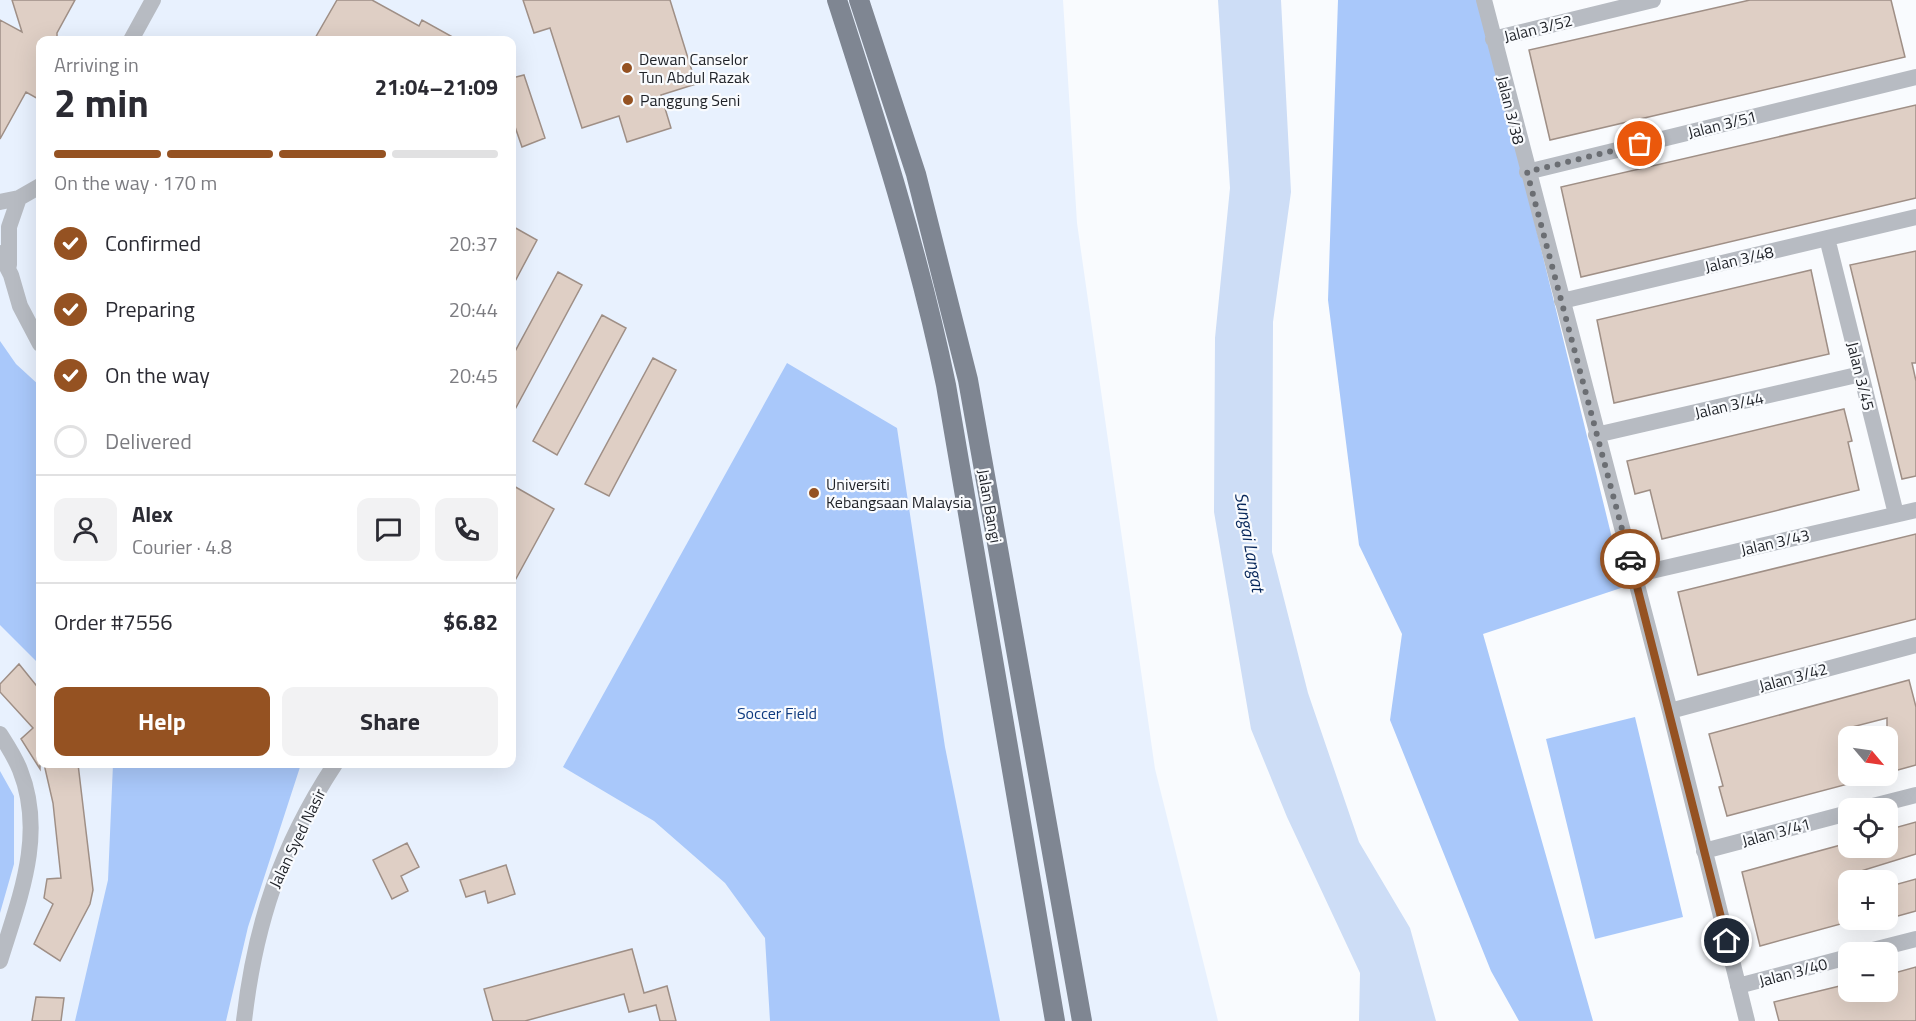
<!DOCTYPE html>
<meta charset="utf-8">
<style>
:root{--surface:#fff;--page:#f2f2f3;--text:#2b2b33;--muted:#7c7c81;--line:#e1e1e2;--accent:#955222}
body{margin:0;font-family:"Titillium Web",sans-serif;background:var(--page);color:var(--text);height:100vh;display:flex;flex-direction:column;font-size:22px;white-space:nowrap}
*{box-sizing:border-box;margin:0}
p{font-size:20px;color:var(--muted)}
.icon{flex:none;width:33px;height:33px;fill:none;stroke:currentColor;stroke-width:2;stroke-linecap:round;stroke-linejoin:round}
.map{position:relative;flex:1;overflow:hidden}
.panel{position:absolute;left:36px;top:36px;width:480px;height:732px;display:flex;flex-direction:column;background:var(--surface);border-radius:12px;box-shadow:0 6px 24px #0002}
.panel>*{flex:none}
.needle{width:39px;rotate:119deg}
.buttons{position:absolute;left:1838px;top:726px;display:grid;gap:12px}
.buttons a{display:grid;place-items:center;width:60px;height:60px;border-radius:12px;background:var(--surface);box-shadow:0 6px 24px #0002;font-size:30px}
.pin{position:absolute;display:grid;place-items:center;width:51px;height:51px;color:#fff;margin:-26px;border:3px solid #fff;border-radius:50%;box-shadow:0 2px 6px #0007}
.courier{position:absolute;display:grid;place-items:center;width:60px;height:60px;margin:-30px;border:4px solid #955222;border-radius:50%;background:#fff;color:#222;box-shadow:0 2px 8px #0007}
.summary em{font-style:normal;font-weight:700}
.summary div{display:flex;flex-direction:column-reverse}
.summary{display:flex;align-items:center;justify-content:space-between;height:102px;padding:0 18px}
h1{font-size:39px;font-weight:700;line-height:45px}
.bar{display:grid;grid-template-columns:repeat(4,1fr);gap:9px 6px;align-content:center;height:72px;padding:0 18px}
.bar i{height:8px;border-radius:4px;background:var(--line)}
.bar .current{background:var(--accent)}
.bar p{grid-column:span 4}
.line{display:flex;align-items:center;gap:15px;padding:0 18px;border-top:2px solid var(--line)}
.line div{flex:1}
.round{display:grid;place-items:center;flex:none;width:63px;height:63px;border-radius:12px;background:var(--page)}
ol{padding:0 18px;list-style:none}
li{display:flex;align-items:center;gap:18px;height:66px}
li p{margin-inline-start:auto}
li .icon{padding:6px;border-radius:50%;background:var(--accent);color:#fff;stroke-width:4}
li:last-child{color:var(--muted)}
li i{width:33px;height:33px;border:3px solid var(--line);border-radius:50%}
.button{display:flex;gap:12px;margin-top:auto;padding:12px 18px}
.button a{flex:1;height:69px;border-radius:12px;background:var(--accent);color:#fff;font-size:24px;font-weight:700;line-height:69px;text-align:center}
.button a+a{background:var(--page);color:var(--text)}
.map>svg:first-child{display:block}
</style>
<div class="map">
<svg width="1916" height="1021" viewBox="0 0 1916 1021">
<rect width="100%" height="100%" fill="#f9fbfe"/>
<!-- built -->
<path fill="#e8f1fe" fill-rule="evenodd" d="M0 0H1063L1077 223 1155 769 1218 1021H0ZM40 40H512V764H40Z"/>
<!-- green -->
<path fill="#a9c8fa" d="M1338 0H1480L1624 587 1483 634 1593 1021H1519L1491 971 1390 720 1402 634 1359 545 1328 300Z
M0 341 16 364 40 386V665L0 625Z
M787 363 897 428 945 747 1000 1021H770L765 938 725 883 654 821 563 767Z
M1635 717 1683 917 1595 939 1546 739Z
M113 764H301L248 927 226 1021H75L108 880Z
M0 771 14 796V864L0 913Z"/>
<!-- water -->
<path fill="#cdddf6" d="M1218 0H1281L1291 192 1273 322 1272 552 1308 693 1359 842 1410 928 1436 1021H1359L1360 973 1287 817 1251 729 1214 512 1215 338 1230 188Z"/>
<!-- building -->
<path fill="#dfcfc5" stroke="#9f8f86" stroke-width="1.5" d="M12 0H75L57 33V40H40V100L26 92 0 139V20L22 32Z
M337 0H372L419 26 422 20 458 40H314Z
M523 0H670L696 84 661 95 671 128 627 142 619 116 582 128 550 28 534 33Z
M1750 0H1891L1905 57 1550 140 1529 50Z
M524 75 545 138 522 147 512 118V78Z
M1916 105V198L1581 277 1561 187Z
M512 226 537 240 512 287Z
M1916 251V363H1912L1916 381V476L1902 479 1850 265Z
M1811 270 1829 354 1614 403 1597 320Z
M558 272 582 285 512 415V357Z
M602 315 626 328 557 455 533 441Z
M653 358 676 370 609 496 585 484Z
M1844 409 1852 441 1848 442 1859 490 1662 539 1650 490 1635 494 1627 461Z
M512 485 554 509 512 586Z
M1916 534V619L1698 675 1678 592Z
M19 664 40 690V769L21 739 33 728 0 692V684Z
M1909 680 1916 707V765L1887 773V718L1848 728V784L1727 816 1719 787 1723 786 1709 734Z
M44 764H78L93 890 90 904 60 961 34 944 53 904 44 898 47 879 61 878 53 803Z
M1916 822V854L1848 875V922L1760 946 1742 872 1848 843V848H1887V830Z
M407 843 419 867 401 876 408 891 392 899 373 860Z
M506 865 515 894 488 903 485 891 466 897 460 880Z
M1916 879V911L1887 919V887Z
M632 949 644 993 667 986 676 1021H660L656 1005 629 1012 624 994 525 1021H493L484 989Z
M1916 967V1021H1779L1774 1002 1848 984V992H1887V975Z
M36 997 64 998 61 1021H32Z"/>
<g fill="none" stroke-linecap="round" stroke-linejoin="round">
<!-- minor -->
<path stroke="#b7bbc2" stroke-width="16" d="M1484 0 1670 711 1747 1021
M1493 39 1653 0
M131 40 153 0
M1527 172 1916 77
M0 202 19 198 40 186
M1827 238 1896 514
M0 253 11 275 20 306 40 344
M9 265V227L19 198
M1562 301 1916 217
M1596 435 1861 374
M1634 575 1916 510
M1670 711 1916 645
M0 734C7 745 15 757 20 770 46 835 19 899 0 961
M1865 808 1916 795
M1704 851 1848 813
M1865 952 1916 939
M1738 986 1848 957
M244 1021C255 924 281 846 335 764"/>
<!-- major -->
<path stroke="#7f8692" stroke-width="20" d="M837 0C878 127 919 254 946 385L1055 1021
M859 0 916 174 968 380 1082 1021"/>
</g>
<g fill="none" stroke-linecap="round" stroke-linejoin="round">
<!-- done -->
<path stroke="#6b6e73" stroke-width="6" stroke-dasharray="0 10.8" d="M1630 559 1527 172 1640 144"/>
<!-- route -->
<path stroke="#955222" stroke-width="8" d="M1630 559 1727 941"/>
</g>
<!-- markers -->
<g fill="#955222" stroke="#f9fbfe" stroke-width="2">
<circle cx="627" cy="68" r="6"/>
<circle cx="628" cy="100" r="6"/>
<circle cx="814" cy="493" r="6"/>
</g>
<g text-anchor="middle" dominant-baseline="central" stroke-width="4.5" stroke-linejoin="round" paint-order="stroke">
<!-- street labels -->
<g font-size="16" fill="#1f2228" stroke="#f9fbfe">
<text transform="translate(1538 28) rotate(-14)">Jalan 3/52</text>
<text transform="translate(1511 110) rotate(76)">Jalan 3/38</text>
<text transform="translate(1722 124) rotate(-14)">Jalan 3/51</text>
<text transform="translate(1739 259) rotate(-13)">Jalan 3/48</text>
<text transform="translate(1861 376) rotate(76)">Jalan 3/45</text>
<text transform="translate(1729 405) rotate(-13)">Jalan 3/44</text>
<text transform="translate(990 506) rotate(80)">Jalan Bangi</text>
<text transform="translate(1775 542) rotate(-13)">Jalan 3/43</text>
<text transform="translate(1793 677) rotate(-15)">Jalan 3/42</text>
<text transform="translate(1776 832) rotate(-15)">Jalan 3/41</text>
<text transform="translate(297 838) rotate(-64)">Jalan Syed Nasir</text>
<text transform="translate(1793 972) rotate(-15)">Jalan 3/40</text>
</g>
<!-- poi labels -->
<g font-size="16" fill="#1f2228" stroke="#f9fbfe" text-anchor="start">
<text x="639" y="59">Dewan Canselor<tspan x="639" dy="18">Tun Abdul Razak</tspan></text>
<text x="640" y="100">Panggung Seni</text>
<text x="826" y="484">Universiti<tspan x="826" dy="18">Kebangsaan Malaysia</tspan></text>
</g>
<!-- park labels -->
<g font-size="16" fill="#0e3a7f" stroke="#f9fbfe">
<text x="777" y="713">Soccer Field</text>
</g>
<!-- water labels -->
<g font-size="18" font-style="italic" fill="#06265a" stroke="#f9fbfe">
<text transform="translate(1250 542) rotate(80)">Sungai Langat</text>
</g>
</g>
</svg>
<div class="buttons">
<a><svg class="needle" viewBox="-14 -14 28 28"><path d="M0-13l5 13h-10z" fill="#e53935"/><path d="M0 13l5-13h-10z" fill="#7c7c81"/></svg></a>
<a><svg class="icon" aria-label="locate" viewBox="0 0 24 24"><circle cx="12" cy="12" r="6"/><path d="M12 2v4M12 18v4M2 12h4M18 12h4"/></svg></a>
<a>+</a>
<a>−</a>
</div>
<div class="pin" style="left:1640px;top:144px;background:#ea580c"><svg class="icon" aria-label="bag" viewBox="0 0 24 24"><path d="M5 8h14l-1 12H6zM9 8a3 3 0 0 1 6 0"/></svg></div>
<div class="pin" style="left:1727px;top:941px;background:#1f2937"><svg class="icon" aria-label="home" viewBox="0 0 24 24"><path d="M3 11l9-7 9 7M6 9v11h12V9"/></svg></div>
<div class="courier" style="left:1630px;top:559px"><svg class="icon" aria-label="car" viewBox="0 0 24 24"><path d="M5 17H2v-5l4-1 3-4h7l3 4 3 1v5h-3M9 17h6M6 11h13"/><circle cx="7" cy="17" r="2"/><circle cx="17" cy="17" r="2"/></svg></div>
<section class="panel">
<div class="summary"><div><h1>2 min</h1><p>Arriving in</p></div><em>21:04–21:09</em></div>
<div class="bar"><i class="current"></i><i class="current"></i><i class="current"></i><i></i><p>On the way · 170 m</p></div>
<ol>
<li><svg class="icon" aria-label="check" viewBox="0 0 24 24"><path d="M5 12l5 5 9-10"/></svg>Confirmed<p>20:37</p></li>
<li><svg class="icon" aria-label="check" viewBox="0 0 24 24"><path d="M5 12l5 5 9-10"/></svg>Preparing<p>20:44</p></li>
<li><svg class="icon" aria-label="check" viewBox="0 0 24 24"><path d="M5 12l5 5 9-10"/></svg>On the way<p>20:45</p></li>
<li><i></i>Delivered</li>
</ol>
<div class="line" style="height:108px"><a class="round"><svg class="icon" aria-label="person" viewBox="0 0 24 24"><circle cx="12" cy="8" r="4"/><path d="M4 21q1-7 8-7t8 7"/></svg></a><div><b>Alex</b><p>Courier · 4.8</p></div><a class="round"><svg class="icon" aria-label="chat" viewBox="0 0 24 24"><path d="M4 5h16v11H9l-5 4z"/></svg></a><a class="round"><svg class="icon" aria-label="phone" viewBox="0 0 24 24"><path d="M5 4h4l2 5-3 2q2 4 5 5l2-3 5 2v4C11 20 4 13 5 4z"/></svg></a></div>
<div class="line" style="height:78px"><div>Order #7556</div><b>$6.82</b></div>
<div class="button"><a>Help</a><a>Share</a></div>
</section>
</div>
